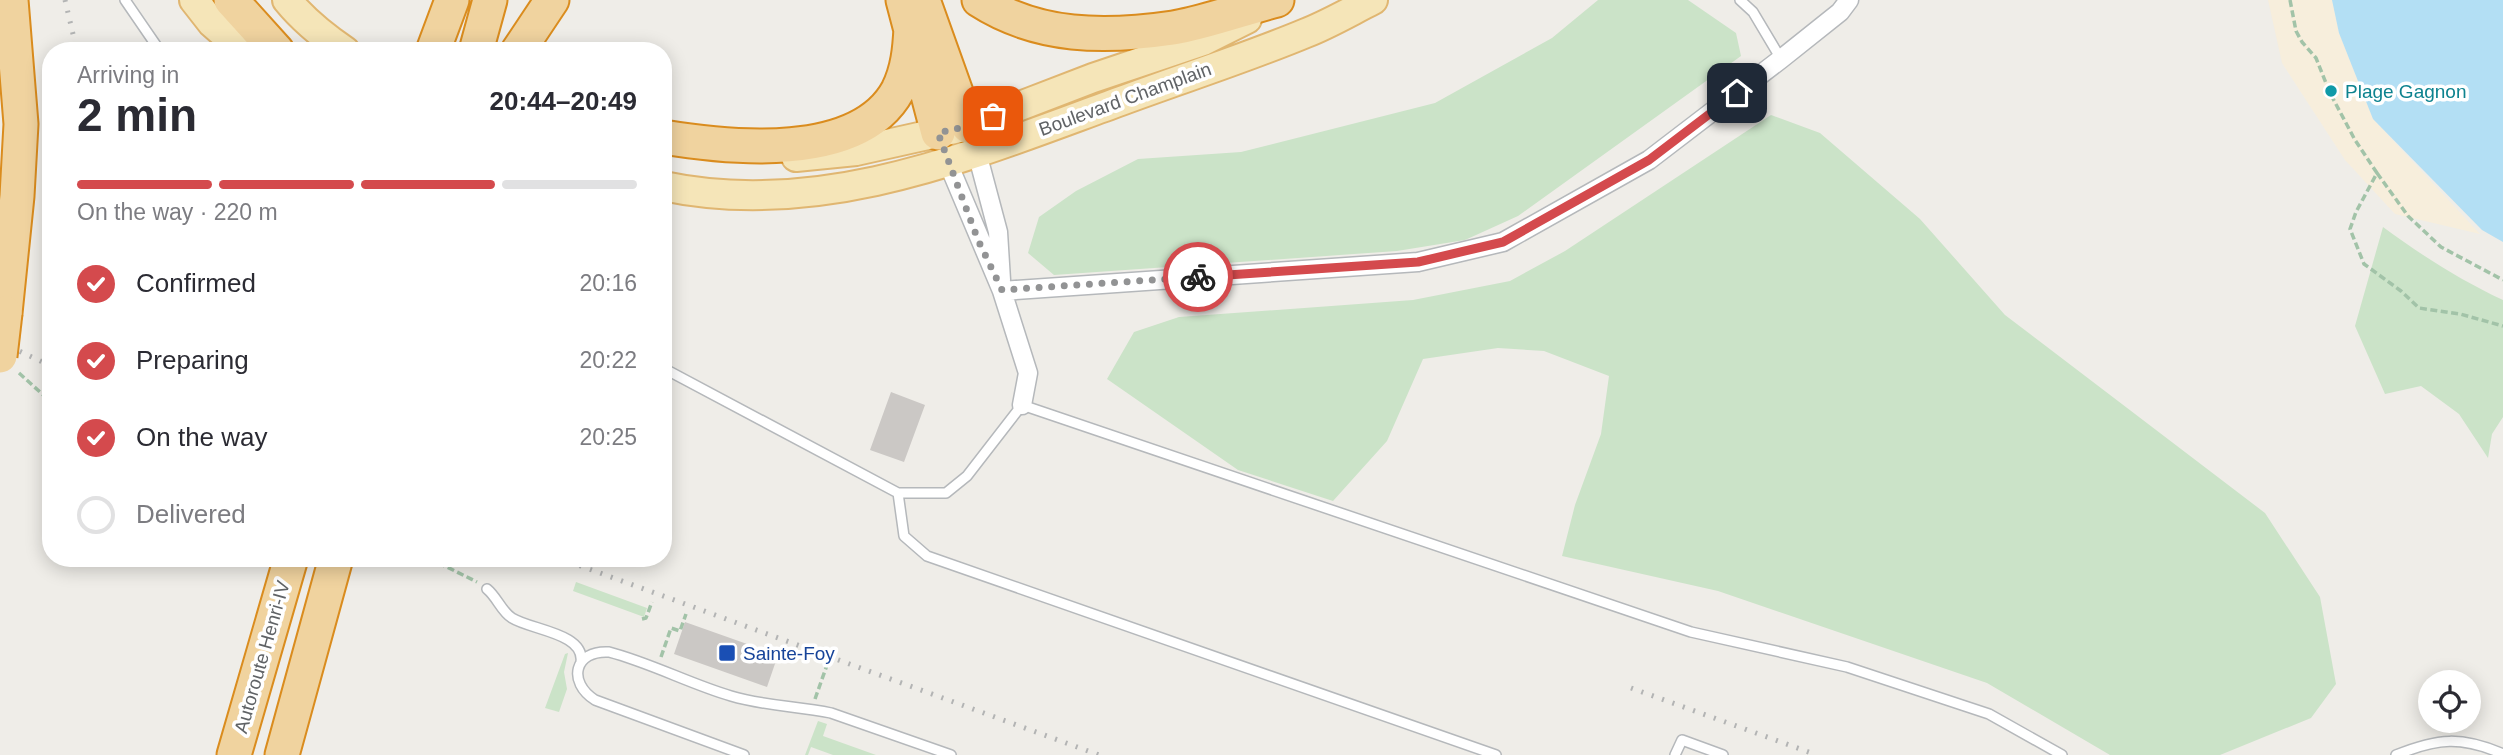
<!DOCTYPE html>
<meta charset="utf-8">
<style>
:root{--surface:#fff;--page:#f7f7f7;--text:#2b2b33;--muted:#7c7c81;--line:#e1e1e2;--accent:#d44a4d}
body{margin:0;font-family:Helvetica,sans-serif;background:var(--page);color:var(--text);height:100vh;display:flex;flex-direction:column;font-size:26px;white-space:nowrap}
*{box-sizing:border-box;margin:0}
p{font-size:23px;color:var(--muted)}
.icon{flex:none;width:38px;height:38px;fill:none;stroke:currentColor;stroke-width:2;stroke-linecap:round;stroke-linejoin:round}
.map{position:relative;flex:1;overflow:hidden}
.details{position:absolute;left:42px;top:42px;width:630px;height:525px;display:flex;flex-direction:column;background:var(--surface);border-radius:28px;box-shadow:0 4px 18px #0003}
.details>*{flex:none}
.tools{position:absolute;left:2418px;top:670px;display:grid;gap:14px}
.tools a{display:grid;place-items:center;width:63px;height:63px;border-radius:50%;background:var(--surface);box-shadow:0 4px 18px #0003;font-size:35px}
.pin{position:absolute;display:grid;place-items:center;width:60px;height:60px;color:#fff;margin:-30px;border-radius:14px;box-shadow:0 4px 10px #0006}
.courier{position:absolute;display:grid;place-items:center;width:70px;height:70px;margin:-35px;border:5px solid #d44a4d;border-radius:50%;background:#fff;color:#222;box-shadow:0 2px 9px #0007}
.summary em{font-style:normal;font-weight:800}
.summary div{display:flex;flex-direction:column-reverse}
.summary{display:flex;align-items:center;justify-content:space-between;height:119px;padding:0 35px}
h1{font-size:46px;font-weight:800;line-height:52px}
.bar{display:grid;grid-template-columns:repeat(4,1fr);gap:10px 7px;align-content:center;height:84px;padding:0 35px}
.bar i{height:9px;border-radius:5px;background:var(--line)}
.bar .selected{background:var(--accent)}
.bar p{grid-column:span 4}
ol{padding:0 35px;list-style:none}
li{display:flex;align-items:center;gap:21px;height:77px}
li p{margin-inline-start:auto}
li .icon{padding:7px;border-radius:50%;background:var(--accent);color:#fff;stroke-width:4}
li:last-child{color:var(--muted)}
li i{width:38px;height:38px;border:4px solid var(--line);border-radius:50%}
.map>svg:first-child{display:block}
</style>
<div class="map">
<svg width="2503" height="755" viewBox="0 0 2503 755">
<rect width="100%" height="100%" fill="#efede8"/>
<!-- green -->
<path fill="#cbe3c8" d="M1598 0H1688L1736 33 1741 56 1518 216 1465 240 1397 251 1054 275 1028 253 1039 217 1076 191 1138 159 1241 152 1435 103 1552 38Z
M1771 115 1820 133 1920 219 2005 315 2265 513 2320 597 2336 684 2311 718 2220 755H2110L1987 683 1718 591 1562 556 1575 505 1601 434 1609 376 1544 351 1498 348 1423 359 1387 441 1333 501 1238 470 1107 379 1134 332 1179 317 1413 300 1510 281 1565 251Z
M2383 227C2421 255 2460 280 2503 300V417L2492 434 2488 458 2459 414 2421 386 2385 394 2355 326Z
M576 582 647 608 644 617 573 591Z
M568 653 564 672 567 689 559 712 545 708 565 654Z
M818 721 827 724 823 736 876 755H833L811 747 808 755H805Z"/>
<!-- sand -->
<path fill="#f7eedc" d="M2268 0H2332L2339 33 2373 119 2480 234 2395 214 2345 160 2282 63Z"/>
<!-- water -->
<path fill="#b3dff4" d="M2332 0H2503V242L2482 230 2373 119 2339 33Z"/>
<!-- building -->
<path fill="#cbc8c5" d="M891 392 925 405 904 462 870 450Z
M685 622 778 655 767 687 674 654Z"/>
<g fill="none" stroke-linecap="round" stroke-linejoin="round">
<!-- lane casing -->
<g stroke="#b5b8bb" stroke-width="12">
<path id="lane" d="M125 0 160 51
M1740 0 1753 12 1781 59
M663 368 898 493H946L967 476 1022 405 1691 632 1847 667 1989 714 2062 755
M898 493 904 536 927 556 1496 755
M487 589C497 597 501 611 512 618 531 630 585 633 581 662
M744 755 595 700C567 682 574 650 609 652 651 663 690 684 731 696 764 706 798 706 831 713L951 755
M1675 755 1682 740 1723 755
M2396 755C2438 738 2461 736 2503 754"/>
</g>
<!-- street casing -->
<g stroke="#b5b8bb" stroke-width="21">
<path id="street" d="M977 153 998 232 1001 280
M948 163 1002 291 1028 373 1022 405
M1002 291 1418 262 1503 242 1649 160 1781 59 1840 12 1849 0"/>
</g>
<!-- primary casing -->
<g stroke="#e0b671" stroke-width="32">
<path id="primary" d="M194 0 212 23 244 51
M287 0C304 21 323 36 345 51
M796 157 856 151 968 126 1093 78 1203 41 1247 19
M663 186C822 220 975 154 1121 101 1183 78 1246 58 1306 33 1329 24 1351 11 1373 0"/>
</g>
<!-- highway casing -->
<g stroke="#da8c1e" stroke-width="37">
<path id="highway" d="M231 0 277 51
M903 0 938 133
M923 0 968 126
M979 0C1038 38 1105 38 1173 28 1204 23 1245 8 1277 0
M433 51 452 0
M476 51 490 0
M518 51 552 0
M663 137C730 148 859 162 898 90 908 70 910 49 911 27
M5 313 17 196 21 124 11 0
M234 755 291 558
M282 755 336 558"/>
</g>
<!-- path -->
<path stroke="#a2c3a8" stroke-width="3.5" stroke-dasharray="7 3.5" stroke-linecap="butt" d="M2290 0 2296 31 2302 42 2316 58 2330 93 2355 140 2377 173 2356 212 2350 229 2364 264 2401 291 2419 308 2460 314 2503 326
M2377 173 2408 216 2441 247 2503 280
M19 373 51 402
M429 558 477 582
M642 619 646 618 652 602
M661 657 671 628 680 631 686 614
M815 699 827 665"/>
<!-- lane -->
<use href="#lane" stroke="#fff" stroke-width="9"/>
<!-- street -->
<use href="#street" stroke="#fff" stroke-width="18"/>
<!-- primary -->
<use href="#primary" stroke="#f5e5b8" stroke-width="28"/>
<!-- highway -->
<use href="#highway" stroke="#f0d39f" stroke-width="33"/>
<!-- rail -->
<path stroke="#b3b4b4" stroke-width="5" stroke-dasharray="2 9" stroke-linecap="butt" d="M65 0 77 51
M0 342 51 366
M559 558 1099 755
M1631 688 1817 755"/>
<!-- highway-bridge casing -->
<g stroke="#da8c1e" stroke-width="37" stroke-linecap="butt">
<path id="highway-bridge" d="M0 356 5 313"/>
</g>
<!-- highway-bridge -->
<use href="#highway-bridge" stroke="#f0d39f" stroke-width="33"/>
</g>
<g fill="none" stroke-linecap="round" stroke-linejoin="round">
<!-- done -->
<path stroke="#929394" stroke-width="7" stroke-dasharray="0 12.6" d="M993 116 968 126 938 133 978 240 1002 290 1198 277"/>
<!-- route -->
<path stroke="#d44a4d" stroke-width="9" d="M1198 277 1418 262 1503 242 1649 160 1737 93"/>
</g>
<!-- markers -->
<circle fill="#0f9aa8" stroke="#fff" stroke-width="2.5" cx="2331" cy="91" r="7"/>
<rect fill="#1a4fb4" stroke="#fff" stroke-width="2.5" x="718" y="644" width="18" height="18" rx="3.5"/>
<g text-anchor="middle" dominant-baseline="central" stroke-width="7" stroke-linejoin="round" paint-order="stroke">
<!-- culture labels -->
<g font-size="19" fill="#0d838f" stroke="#fff" text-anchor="start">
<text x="2345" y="91">Plage Gagnon</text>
</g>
<!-- street labels -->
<g font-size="19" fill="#606366" stroke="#fff">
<text transform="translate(1125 99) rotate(-20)">Boulevard Champlain</text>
<text transform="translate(262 657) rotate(-74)">Autoroute Henri-IV</text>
</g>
<!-- transit labels -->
<g font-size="19" fill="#164399" stroke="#fff" text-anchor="start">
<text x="743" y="653">Sainte-Foy</text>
</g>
</g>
</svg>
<div class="tools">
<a><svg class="icon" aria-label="locate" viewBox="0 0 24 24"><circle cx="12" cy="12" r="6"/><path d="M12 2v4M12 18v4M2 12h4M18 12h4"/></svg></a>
</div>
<div class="pin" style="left:993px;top:116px;background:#ea580c"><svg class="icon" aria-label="bag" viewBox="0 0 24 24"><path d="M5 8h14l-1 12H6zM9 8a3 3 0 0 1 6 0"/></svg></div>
<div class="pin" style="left:1737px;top:93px;background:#1f2937"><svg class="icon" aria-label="home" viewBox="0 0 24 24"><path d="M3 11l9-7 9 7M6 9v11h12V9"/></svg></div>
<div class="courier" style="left:1198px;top:277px"><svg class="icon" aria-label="bike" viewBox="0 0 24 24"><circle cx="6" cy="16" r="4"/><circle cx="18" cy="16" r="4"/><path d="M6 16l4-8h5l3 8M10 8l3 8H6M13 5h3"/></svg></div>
<section class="details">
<div class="summary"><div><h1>2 min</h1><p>Arriving in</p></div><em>20:44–20:49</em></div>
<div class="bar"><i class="selected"></i><i class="selected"></i><i class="selected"></i><i></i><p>On the way · 220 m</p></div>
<ol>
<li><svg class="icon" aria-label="check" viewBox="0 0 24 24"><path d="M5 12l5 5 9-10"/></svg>Confirmed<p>20:16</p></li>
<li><svg class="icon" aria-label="check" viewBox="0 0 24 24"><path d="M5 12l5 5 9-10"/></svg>Preparing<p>20:22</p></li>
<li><svg class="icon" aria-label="check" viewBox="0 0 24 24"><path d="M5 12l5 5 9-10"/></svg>On the way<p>20:25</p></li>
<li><i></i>Delivered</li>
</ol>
</section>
</div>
